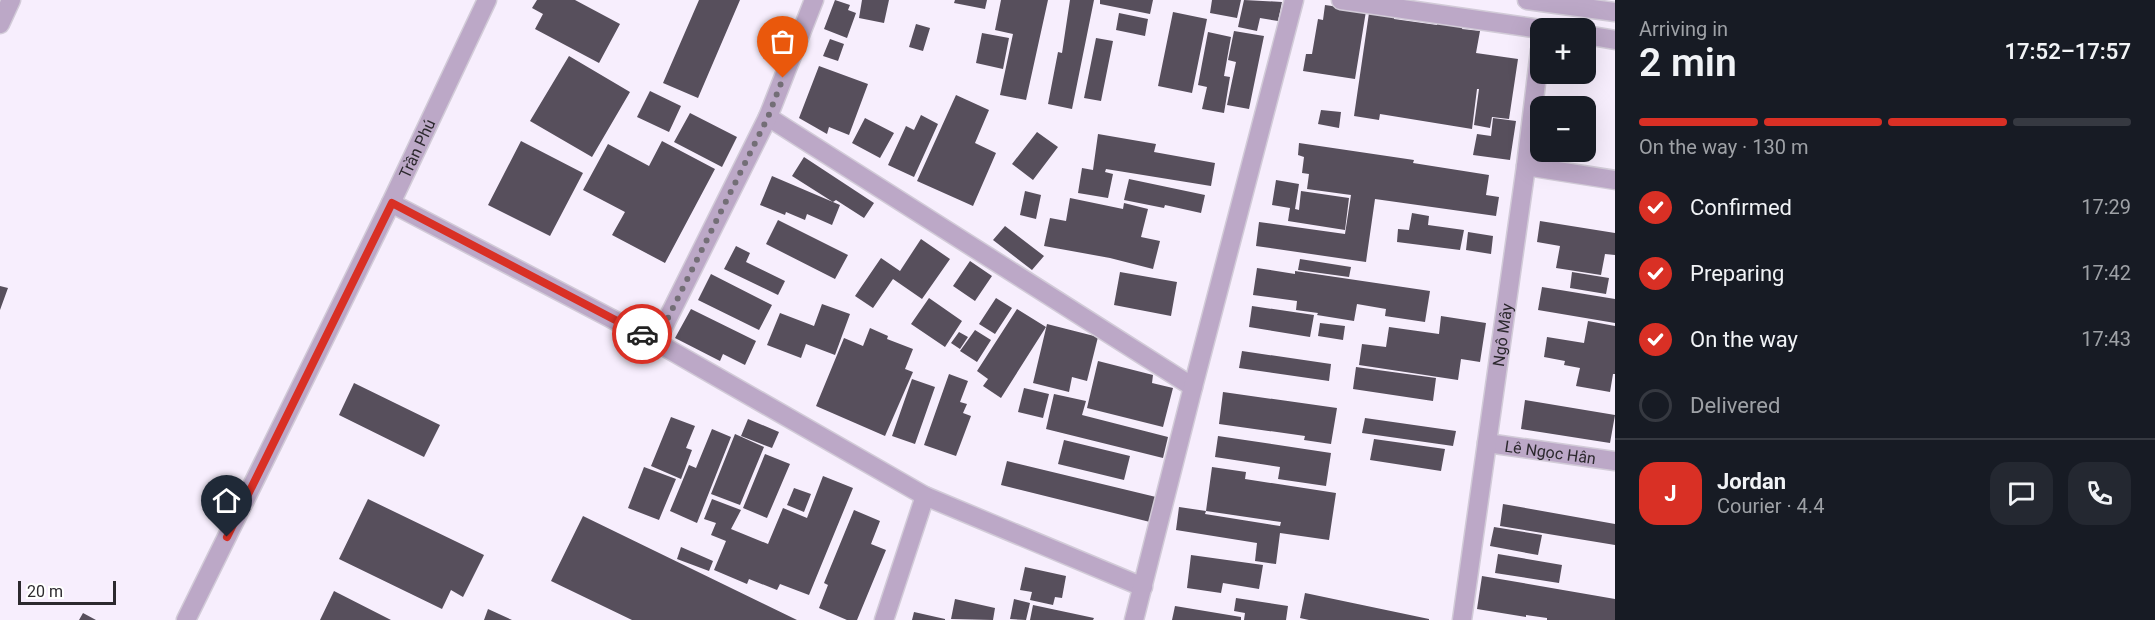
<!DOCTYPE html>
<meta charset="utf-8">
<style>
:root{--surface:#171b24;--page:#242831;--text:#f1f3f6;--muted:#9ea1a6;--line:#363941;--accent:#d93025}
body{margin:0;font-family:Roboto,sans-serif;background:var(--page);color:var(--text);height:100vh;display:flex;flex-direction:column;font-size:22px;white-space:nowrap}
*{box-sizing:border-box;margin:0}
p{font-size:20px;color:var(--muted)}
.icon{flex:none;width:33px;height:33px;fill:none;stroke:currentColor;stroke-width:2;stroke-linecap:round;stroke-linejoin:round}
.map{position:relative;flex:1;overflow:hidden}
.details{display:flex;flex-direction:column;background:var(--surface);width:540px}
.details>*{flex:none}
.fabs{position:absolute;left:1530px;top:18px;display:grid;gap:12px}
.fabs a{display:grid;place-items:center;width:66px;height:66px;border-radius:12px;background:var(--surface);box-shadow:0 6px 24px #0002;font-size:30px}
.scale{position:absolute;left:18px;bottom:15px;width:98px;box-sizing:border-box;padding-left:6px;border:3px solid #2c292e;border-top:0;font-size:16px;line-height:21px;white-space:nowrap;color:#2c292e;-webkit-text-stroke:4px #fff;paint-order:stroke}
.pin{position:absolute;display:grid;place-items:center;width:51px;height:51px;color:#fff;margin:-62px -26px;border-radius:50% 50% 50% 0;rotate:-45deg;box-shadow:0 0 6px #0007}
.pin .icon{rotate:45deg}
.courier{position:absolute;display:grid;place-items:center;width:60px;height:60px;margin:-30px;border:4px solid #d93025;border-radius:50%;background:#fff;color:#222;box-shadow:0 2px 8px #0007}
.headline em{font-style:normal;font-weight:600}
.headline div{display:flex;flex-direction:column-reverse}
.headline{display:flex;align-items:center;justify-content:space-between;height:102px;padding:0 24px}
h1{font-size:39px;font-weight:600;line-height:45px}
.bar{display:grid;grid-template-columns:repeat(4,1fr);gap:9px 6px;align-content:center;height:72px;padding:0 24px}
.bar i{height:8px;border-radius:4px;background:var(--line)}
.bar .active{background:var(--accent)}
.bar p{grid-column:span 4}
.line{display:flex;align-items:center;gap:15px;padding:0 24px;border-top:2px solid var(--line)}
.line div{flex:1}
.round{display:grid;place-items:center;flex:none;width:63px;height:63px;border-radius:18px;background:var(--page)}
ol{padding:0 24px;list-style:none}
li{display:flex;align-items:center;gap:18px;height:66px}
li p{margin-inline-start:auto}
li .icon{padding:6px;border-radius:50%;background:var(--accent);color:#fff;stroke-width:4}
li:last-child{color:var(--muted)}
li i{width:33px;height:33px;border:3px solid var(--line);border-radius:50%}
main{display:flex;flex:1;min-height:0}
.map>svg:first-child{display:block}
</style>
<main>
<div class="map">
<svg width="1615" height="620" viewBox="0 0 1615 620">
<rect width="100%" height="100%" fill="#f7eefd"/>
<!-- building -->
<path fill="#574f5c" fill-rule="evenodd" d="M537 0H575L620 24 599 63 535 29 543 14 532 8Z
M699 0H740L698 98 663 83Z
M835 0 850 5 848 10 856 13 847 38 824 29Z
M862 0H889L884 23 859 18Z
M955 0H987L985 9 954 3Z
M1001 0H1048L1026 100 1000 95 1013 34 995 30Z
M1070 0H1094L1072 109 1048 104 1058 52 1062 53Z
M1100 0H1153L1150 14 1100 4Z
M1212 0H1241L1237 18 1210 13Z
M1244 0 1282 2 1278 21 1260 18 1257 31 1238 27Z
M1325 5 1366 11 1355 79 1303 71 1306 54H1312L1318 19 1323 20Z
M1173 12 1207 19 1192 93 1158 86Z
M1119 13 1148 19 1145 36 1116 30Z
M1369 13 1394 16V19L1437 25 1438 21 1463 25 1462 29 1480 31 1476 53 1518 59 1509 119 1492 117 1490 128 1474 125 1479 89H1477L1472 129 1380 114 1379 120 1354 116Z
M916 24 930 28 923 51 909 47Z
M1234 31 1264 36 1249 109 1227 105 1236 62 1228 60Z
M1208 32 1231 37 1224 76 1230 77 1224 113 1202 109 1207 87 1198 85Z
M982 33 1009 38 1003 69 976 63Z
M1096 38 1113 41 1101 101 1084 98Z
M830 39 844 44 838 61 823 56Z
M569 56 630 92 592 157 530 121Z
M819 66 868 84 849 135 829 127 827 134 799 118Z
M650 91 681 106 669 132 637 117Z
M956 95 989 110 975 143 996 153 973 206 917 181Z
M1321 110 1341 112 1339 128 1318 124Z
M690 113 737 137 722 167 674 142Z
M921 115 938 124 914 177 888 165 906 126 914 130Z
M865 118 894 133 880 158 852 143Z
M1493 118 1516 121 1510 160 1473 155 1477 134 1491 136Z
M1037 132 1058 147 1033 180 1012 164Z
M1098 134 1156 144 1154 152 1215 163 1211 186 1106 169 1105 172 1113 174 1108 198 1078 193 1082 168 1093 170Z
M521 141 583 173 550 236 488 205Z
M662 141 715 169 665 263 612 235 625 212 583 190 608 144 649 166Z
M1299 143 1414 160 1413 163 1489 175 1486 195 1499 197 1496 216 1375 199 1366 262 1256 246 1259 222 1345 234 1351 195 1307 189 1309 174 1302 173 1304 157 1298 155Z
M804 157 874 203 864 218 836 200 833 202 792 176Z
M772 176 840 205 832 225 807 214 805 220 786 212 785 215 760 205Z
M1129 179 1205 195 1201 213 1165 205 1164 208 1124 200Z
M1276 180 1299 184 1295 209 1299 210 1301 191 1349 198 1345 230 1288 221 1290 208 1272 205Z
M1025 191 1041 195 1036 219 1020 215Z
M1070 198 1123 209 1124 203 1148 209 1141 237 1160 241 1153 269 1110 258 1044 246 1050 218 1066 221Z
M1412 213 1429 216 1428 225 1464 230 1460 250 1397 242 1398 229 1409 230Z
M778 220 848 255 835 279 766 244Z
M1540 221 1615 233V255L1605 254 1601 275 1556 268 1560 246 1537 242Z
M1005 226 1044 256 1032 270 993 240Z
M1468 232 1493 236 1491 254 1466 250Z
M921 239 950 259 922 299 893 279 873 308 855 296 881 258 900 271Z
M736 246 750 253 746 262 785 281 778 295 724 269Z
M1300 259 1351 267 1349 277 1298 270Z
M970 261 992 276 975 301 953 286Z
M1257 268 1295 274V271L1430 291 1425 322 1385 316 1386 309 1357 304 1354 321 1317 315 1318 313 1296 310 1297 301 1253 295Z
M1120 272 1177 282 1171 316 1114 305Z
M1572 272 1609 278 1606 294 1570 288Z
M711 274 772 305 759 330 698 300Z
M0 286 8 288 0 310Z
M1542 287 1615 299V323L1538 310Z
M929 298 962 321 945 347 911 324Z
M996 298 1012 308 995 334 979 324Z
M822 304 850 314 835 355 806 344 801 358 767 345 780 313 814 326Z
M1252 306 1314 315 1310 337 1249 327Z
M691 309 756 341 745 365 723 354 720 361 675 338Z
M1017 309 1046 327 1001 398 983 386 988 379 977 371Z
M1441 316 1486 323 1480 362 1461 359 1458 380 1359 365 1362 344 1386 347 1389 327 1439 334Z
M1588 321 1615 326V374H1613L1610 392 1576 386 1580 368 1564 365 1565 361 1544 357 1547 337 1584 343Z
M1320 323 1345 326 1343 340 1318 336Z
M1047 324 1098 337 1087 381 1072 377 1069 392 1033 383Z
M870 328 888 336 887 339 913 349 905 369 913 372 885 436 816 406 844 338 863 346Z
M975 330 991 340 977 362 960 351Z
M959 332 968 337 960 349 951 343Z
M1242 351 1331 364 1329 381 1239 368Z
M1098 361 1153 375 1152 383 1173 388 1163 427 1087 408Z
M1356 367 1436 378 1433 401 1353 389Z
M949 374 968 381 960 402 967 404 963 413 971 416 956 456 924 445Z
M912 379 935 387 915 444 892 436Z
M354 383 440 425 424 457 339 415Z
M1024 388 1049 394 1043 418 1018 412Z
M1223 392 1337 408 1331 444 1304 440 1305 436 1219 424Z
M1054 394 1086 401 1082 415 1168 437 1163 458 1046 429Z
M1525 400 1615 415 1610 443 1521 429Z
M671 417 695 426 686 448 692 450 681 479 651 466Z
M1365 418 1456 431 1453 446 1362 433Z
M748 419 779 432 772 448 741 436Z
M712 429 731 437 697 523 670 511 689 465 696 468Z
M735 434 764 447 740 505 711 494Z
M1218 436 1331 453 1326 486 1278 479 1280 467 1215 457Z
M1374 439 1445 449 1441 471 1370 460Z
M1064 440 1130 456 1124 480 1058 464Z
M765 454 790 464 767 518 743 508Z
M1007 461 1156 497 1150 522 1001 485Z
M644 467 676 479 659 520 628 508Z
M1212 467 1246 472 1245 479 1336 493 1329 540 1280 533 1276 564 1255 561 1257 543 1176 530 1179 507 1206 511ZM1206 511 1281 522 1280 526 1205 514Z
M823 476 853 488 809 595 780 584 777 590 749 579 747 584 714 570 726 541 711 535 716 523 704 519 712 499 741 510 731 529 768 544 783 508 807 518Z
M794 488 811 494 804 512 787 505Z
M368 499 484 555 463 597 451 590 442 609 339 559Z
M1503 504 1615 524V545L1500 526Z
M854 510 880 521 871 544 886 550 857 620H847L819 608 828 585 824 583Z
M583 516 797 620H632L551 581Z
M1494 527 1542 535 1538 555 1490 546Z
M681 547 713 561 709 571 677 559Z
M1498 554 1562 565 1559 583 1495 573Z
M1191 555 1263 565 1259 589 1223 583 1221 593 1187 588Z
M1025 567 1066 576 1062 598 1055 597 1053 605 1030 600 1032 592 1020 590Z
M1482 576 1615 599V620H1547V618L1526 615V617L1477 609Z
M334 591 391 620H320Z
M1305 593 1429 619V620H1309L1300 618Z
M1236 598 1288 606 1286 620H1244L1245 613 1234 611Z
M955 599 995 608 993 620 951 619Z
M1014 599 1030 603 1026 620 1010 619Z
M1033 605 1094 618 1093 620H1030Z
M1175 606 1241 617V620H1172Z
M488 609 512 620H484Z
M914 612 945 619V620H912Z
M83 613 96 620H79Z"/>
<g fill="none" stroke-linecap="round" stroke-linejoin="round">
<!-- minor casing -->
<g stroke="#d2cbd8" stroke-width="21">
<g id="minor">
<path d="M1341 0 1540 29"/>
<path d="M1527 0 1615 12"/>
<path d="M0 24 11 0"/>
<path d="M1586 35 1615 40"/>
<path d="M768 117 1193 387"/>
<path d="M1526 166 1615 180"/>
<path d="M391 203 656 342 925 496 1143 587"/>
<path d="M656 342 768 117 814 0"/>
<path id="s1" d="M1487 443 1615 461"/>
<path id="s2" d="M186 620 391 203 487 0"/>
<path d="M884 620 925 496"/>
<path d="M1134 620 1193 387 1294 0"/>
<path id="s3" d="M1462 620 1526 166 1540 50"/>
</g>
</g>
<!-- minor -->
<use href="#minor" stroke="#bca8c7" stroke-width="18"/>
</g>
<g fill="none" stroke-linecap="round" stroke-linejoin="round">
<!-- done -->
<path stroke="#736e76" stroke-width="6" stroke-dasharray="0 10.8" d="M642 334 656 342 768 117 783 78"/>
<!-- route -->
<path stroke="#d93025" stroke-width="8" d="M227 537 392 203 642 334"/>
</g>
<g text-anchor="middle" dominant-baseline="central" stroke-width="6" stroke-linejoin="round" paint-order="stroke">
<!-- street labels -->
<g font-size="16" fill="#2c292e" stroke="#fff">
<text stroke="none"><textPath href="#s2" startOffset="525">Trần Phú</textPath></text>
<text stroke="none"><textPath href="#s3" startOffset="288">Ngô Mây</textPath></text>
<text stroke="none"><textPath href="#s1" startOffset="64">Lê Ngọc Hân</textPath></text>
</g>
</g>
</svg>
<div class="fabs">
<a>+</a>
<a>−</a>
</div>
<div class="scale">20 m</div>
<div class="pin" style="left:783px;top:78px;background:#ea580c"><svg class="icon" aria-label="bag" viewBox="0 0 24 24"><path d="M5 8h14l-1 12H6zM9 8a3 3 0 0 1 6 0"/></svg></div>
<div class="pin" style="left:227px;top:537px;background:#1f2937"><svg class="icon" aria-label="home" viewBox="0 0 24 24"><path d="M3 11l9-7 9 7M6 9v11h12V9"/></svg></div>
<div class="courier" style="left:642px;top:334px"><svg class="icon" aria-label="car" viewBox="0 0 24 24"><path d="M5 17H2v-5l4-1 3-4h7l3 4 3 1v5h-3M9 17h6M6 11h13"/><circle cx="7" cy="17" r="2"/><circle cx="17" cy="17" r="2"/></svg></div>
</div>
<section class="details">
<div class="headline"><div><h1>2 min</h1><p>Arriving in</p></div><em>17:52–17:57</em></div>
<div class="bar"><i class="active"></i><i class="active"></i><i class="active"></i><i></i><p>On the way · 130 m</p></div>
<ol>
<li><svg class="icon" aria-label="check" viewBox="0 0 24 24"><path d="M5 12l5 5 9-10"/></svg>Confirmed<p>17:29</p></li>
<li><svg class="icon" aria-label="check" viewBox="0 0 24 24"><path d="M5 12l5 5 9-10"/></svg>Preparing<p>17:42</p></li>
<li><svg class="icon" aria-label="check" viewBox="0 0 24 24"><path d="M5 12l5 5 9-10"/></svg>On the way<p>17:43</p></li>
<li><i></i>Delivered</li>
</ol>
<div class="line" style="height:108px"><b class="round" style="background:var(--accent);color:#fff">J</b><div><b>Jordan</b><p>Courier · 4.4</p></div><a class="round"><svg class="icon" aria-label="chat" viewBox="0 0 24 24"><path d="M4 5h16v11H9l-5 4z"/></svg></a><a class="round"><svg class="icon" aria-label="phone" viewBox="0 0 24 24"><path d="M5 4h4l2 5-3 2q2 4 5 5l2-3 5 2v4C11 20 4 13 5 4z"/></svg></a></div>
</section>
</main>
